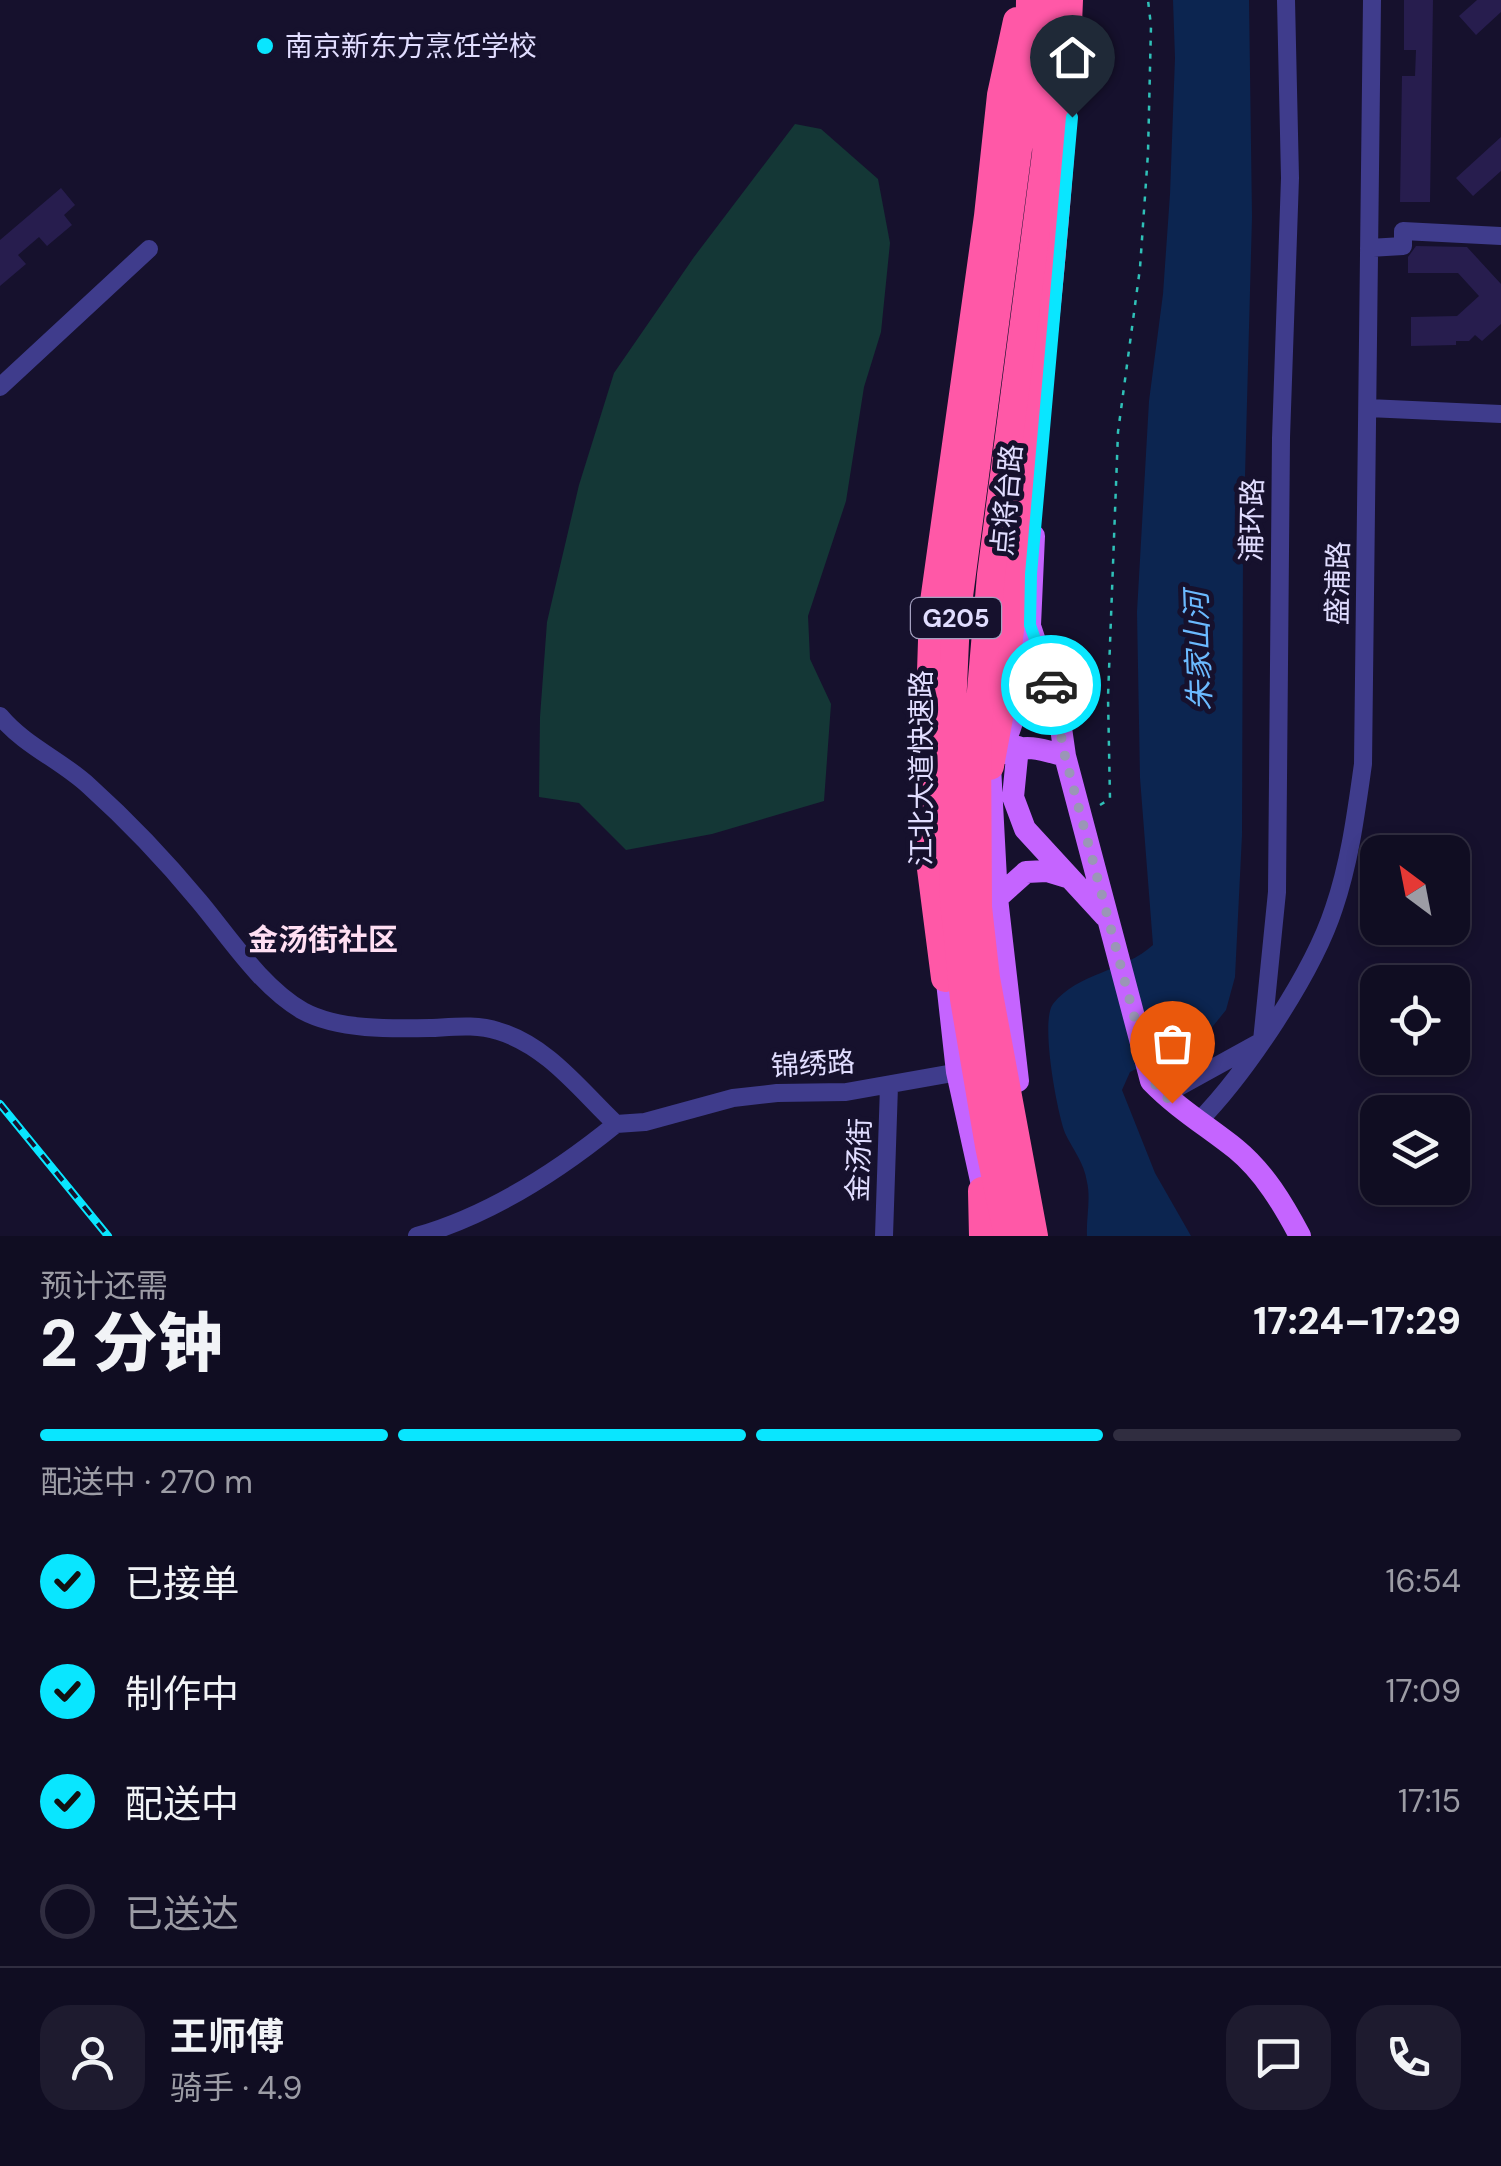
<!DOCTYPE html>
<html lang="zh">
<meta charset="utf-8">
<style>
:root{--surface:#100d22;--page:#1e1b2f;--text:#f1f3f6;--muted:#9c9ca5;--line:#302d40;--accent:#09e6ff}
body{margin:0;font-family:"DM Sans","Noto Sans SC",sans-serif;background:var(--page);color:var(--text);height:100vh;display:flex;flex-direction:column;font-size:38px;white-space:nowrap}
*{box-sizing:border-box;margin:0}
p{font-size:32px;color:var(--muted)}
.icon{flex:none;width:55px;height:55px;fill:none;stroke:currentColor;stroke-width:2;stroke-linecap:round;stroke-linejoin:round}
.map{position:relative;height:1236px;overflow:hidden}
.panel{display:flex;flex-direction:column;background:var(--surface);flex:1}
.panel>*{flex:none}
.needle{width:65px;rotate:328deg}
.buttons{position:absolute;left:1360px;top:835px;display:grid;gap:20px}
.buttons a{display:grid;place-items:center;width:110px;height:110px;border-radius:20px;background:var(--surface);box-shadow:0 5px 15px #0003,0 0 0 2px var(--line);font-size:50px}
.pin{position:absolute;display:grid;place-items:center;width:85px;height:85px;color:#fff;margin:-102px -42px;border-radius:50% 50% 50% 0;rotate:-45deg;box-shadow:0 0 10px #0007}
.pin .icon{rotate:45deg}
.courier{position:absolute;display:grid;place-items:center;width:100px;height:100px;margin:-50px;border:8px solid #09e6ff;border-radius:50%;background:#fff;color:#222;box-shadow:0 2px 12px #0007}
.summary em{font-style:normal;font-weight:800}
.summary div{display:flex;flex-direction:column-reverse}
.summary{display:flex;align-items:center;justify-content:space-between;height:170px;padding:0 40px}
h1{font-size:65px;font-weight:800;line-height:75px}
.bar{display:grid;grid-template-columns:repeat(4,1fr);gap:15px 10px;align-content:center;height:120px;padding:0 40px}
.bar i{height:12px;border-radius:8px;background:var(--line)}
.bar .current{background:var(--accent)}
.bar p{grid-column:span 4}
.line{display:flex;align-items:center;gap:25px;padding:0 40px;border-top:2px solid var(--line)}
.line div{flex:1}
.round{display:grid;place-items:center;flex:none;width:105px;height:105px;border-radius:30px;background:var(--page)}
ol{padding:0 40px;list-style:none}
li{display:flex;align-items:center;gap:30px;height:110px}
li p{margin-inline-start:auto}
li .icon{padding:10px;border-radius:50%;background:var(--accent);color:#111;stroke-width:4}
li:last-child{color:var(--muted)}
li i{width:55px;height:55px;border:5px solid var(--line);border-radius:50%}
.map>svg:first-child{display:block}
</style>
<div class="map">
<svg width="1501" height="1236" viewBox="0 0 1501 1236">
<rect width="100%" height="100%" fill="#16112d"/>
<!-- green -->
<path fill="#143736" d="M795 124 821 129 878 179 890 243 881 332 864 387 846 501 808 616 810 659 831 704 824 801 712 834 626 850 579 803 539 797 540 717 547 622 579 485 614 373 694 257Z"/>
<!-- water -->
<path fill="#0c2550" d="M1173 0H1249L1252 217 1243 550 1242 835 1235 977 1226 1010 1209 1031 1130 1072 1122 1090 1155 1173 1191 1236H1087C1086 1218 1091 1199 1087 1182 1084 1162 1073 1150 1065 1133 1057 1112 1040 1021 1053 1004 1077 973 1125 971 1153 945L1140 778 1137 612 1149 401 1163 294 1170 194 1175 58Z"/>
<!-- building -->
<path fill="#271d4e" d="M1404 0H1433L1430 202H1400L1402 76H1415L1416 50H1404Z
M1477 0H1501V12L1476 35 1459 16Z
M1501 137V171L1473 196 1456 178Z
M61 188 75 205 64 215 72 225 47 246 39 237 18 255 26 264 0 286V240Z
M1416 246 1467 247 1501 284V324L1482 341 1475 335 1469 341H1456V345L1411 346V317L1457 316 1479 296 1458 273H1408V257Z"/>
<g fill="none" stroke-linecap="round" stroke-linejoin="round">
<!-- path -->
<path stroke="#2fc1b8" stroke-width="2.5" stroke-dasharray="5 8" stroke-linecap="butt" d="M1100 805 1110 799 1108 697 1118 432 1140 268 1148 153 1151 26 1148 0"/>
<!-- minor -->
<path stroke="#3f3c8c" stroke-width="18" d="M1369 248 1403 246V231L1501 236
M0 387 149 249
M1368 408 1501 414
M0 716C25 746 61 760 89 786 129 822 165 860 199 901 230 938 261 987 303 1011 338 1030 392 1029 430 1028 453 1027 477 1024 498 1031 548 1046 580 1090 616 1124
M1164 1095 1262 1041 1277 892 1281 438 1290 178 1286 0
M1198 1122C1246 1073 1313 973 1334 908 1350 861 1356 813 1363 764L1372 0
M616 1124 645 1122 733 1098 777 1093 846 1092 970 1070
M417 1236C491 1215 557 1172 616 1124
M884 1236 889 1086"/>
<!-- major -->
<path stroke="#c564ff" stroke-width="22" d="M1031 629 1059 714 1065 756 1151 1081C1177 1108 1207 1126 1236 1149 1264 1172 1283 1204 1300 1236
M1018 747 1013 797 1025 829 1105 916
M1006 753C1026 743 1044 750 1065 756
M997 898 1026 872 1047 871 1070 878
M945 964 957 1072 987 1208
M1018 1081 997 898 990 766 1009 731 1020 699 1030 625 1034 536"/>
<!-- highway -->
<path stroke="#ff58a7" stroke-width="28" d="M933 609 926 830 945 978
M990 766 1001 707C1028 472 1060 237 1069 0
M982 1191 983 1236"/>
<!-- rail casing -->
<g stroke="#09e6ff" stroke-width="8">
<path id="rail" d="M0 1104 108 1236"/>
</g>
<!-- rail -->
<use href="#rail" stroke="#16112d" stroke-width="4" stroke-dasharray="11" stroke-linecap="butt"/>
<!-- highway-bridge -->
<path stroke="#ff58a7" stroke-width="28" d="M933 609 988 216 1001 95 1017 21
M1008 1236 989 1146 964 999 954 900 951 731 956 619 1029 66 1030 0
M1034 1236 986 978 978 907 977 737 991 575 1046 154 1055 0"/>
</g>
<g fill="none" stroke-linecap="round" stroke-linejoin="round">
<!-- done -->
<path stroke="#9a96b6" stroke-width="10" stroke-dasharray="0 18" d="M1051 685 1065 756 1151 1080 1172 1103"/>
<!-- route -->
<path stroke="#09e6ff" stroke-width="12" d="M1051 685 1030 625 1031 574 1072 117"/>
</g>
<!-- markers -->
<circle fill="#09e6ff" stroke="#16112d" stroke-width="4" cx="265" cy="46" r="10"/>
<g text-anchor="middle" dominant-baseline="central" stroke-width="10" stroke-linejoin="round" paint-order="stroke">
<!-- shield labels -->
<rect fill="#16112d" stroke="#a4a0c0" stroke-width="2.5" x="911" y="598" width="90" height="40" rx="8"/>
<g font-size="25" font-weight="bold" fill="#e1ddff">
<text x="956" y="618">G205</text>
</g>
<!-- poi labels -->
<g font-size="28" fill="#e1ddff" stroke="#16112d" text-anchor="start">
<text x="285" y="46">南京新东方烹饪学校</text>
</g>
<!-- street labels -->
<g font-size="28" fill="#e1ddff" stroke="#16112d">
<text transform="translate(1007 500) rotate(-85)">点将台路</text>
<text transform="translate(1252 520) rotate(-89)">浦环路</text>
<text transform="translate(1338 583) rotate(-89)">盛浦路</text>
<text transform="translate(921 768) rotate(-90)">江北大道快速路</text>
<text transform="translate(813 1064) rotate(-3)">锦绣路</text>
<text transform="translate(859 1160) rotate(-88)">金汤街</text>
</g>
<!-- water labels -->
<g font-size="30" font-style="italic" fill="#6bbaff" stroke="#16112d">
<text transform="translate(1198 651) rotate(-92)">朱家山河</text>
</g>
<!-- neighbourhood labels -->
<g font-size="30" font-weight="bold" fill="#ffdff3" stroke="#16112d">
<text x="323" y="939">金汤街社区</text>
</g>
</g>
</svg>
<div class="buttons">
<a><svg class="needle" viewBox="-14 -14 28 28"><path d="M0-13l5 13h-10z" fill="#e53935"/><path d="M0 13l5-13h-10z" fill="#9c9ca5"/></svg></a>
<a><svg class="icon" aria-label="locate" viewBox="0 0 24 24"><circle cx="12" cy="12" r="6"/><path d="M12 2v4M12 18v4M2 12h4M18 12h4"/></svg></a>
<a><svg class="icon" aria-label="layers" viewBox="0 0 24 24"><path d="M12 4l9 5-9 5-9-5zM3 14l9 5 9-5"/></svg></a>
</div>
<div class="pin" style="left:1172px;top:1103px;background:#ea580c"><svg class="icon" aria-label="bag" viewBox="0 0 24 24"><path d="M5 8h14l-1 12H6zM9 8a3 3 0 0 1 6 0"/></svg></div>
<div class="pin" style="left:1072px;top:117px;background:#1f2937"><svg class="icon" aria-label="home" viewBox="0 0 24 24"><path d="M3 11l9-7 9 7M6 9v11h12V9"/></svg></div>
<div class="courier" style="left:1051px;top:685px"><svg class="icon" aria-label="car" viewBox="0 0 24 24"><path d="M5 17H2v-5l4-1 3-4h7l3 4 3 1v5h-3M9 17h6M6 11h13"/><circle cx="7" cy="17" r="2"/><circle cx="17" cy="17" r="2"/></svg></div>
</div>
<section class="panel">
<div class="summary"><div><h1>2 分钟</h1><p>预计还需</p></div><em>17:24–17:29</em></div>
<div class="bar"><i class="current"></i><i class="current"></i><i class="current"></i><i></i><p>配送中 · 270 m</p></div>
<ol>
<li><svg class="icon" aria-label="check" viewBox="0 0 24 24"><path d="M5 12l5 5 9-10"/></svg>已接单<p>16:54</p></li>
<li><svg class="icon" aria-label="check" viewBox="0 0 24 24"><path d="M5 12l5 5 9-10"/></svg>制作中<p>17:09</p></li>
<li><svg class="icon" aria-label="check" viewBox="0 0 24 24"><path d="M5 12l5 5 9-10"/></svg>配送中<p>17:15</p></li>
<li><i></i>已送达</li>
</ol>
<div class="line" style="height:180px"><a class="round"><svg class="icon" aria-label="person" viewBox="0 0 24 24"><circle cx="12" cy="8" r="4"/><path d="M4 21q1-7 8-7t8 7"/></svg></a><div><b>王师傅</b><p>骑手 · 4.9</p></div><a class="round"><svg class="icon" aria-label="chat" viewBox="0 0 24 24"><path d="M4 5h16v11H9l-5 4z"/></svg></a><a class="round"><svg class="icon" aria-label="phone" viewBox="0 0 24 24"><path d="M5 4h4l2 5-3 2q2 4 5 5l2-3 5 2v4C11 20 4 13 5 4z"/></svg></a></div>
</section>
